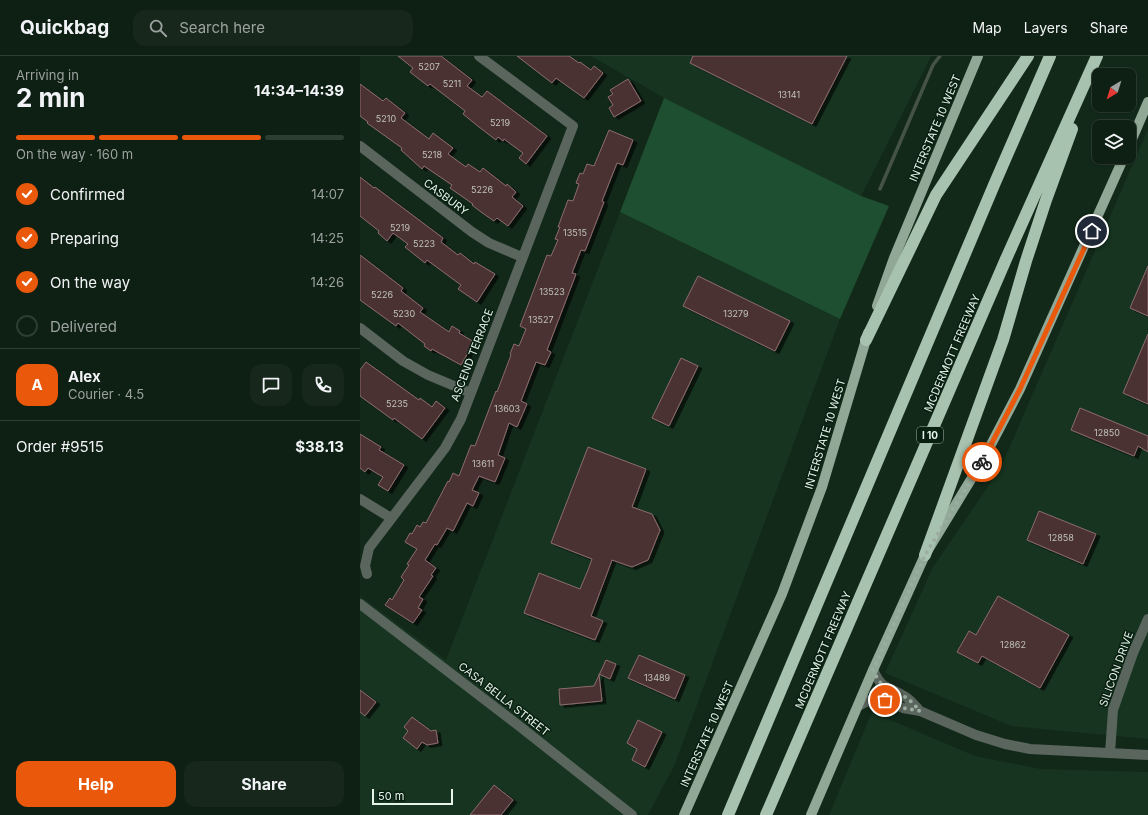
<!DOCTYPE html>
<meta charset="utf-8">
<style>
:root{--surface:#0e1f13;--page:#17271c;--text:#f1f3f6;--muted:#9ba2a0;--line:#2e3d33;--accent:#ea580c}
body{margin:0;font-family:Inter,sans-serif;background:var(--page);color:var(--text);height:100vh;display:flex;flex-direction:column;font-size:15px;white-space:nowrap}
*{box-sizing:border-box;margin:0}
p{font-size:13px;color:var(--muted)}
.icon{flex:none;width:22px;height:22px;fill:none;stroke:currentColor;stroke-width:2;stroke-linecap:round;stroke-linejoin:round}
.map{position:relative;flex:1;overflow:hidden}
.details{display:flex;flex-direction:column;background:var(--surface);width:360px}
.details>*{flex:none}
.needle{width:26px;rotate:218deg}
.tools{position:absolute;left:732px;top:12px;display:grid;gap:8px}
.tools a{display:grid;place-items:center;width:44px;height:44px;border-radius:8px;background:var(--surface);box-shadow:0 1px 3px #0004,0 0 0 1px var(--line);font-size:20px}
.scale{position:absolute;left:12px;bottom:10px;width:81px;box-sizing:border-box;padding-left:4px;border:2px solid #e5f3e8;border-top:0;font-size:11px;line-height:14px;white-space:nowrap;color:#e5f3e8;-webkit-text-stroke:3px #091f10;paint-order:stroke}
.pin{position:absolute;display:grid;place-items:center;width:34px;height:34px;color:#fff;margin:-17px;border:2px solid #fff;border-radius:50%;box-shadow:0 1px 4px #0007}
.courier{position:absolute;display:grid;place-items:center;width:40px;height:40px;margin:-20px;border:3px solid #ea580c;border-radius:50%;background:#fff;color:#222;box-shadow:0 1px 5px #0007}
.summary em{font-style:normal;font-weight:700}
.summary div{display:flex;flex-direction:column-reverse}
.summary{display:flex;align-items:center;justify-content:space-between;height:68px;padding:0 16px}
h1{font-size:26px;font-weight:700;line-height:30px}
.bar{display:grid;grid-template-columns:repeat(4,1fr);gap:6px 4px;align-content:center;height:48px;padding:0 16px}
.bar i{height:5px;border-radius:3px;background:var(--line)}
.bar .on{background:var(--accent)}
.bar p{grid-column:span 4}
.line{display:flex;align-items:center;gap:10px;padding:0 16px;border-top:1px solid var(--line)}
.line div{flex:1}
.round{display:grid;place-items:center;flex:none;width:42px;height:42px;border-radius:12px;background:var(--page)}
ol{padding:0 16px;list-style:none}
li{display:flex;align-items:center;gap:12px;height:44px}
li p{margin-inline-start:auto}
li .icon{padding:4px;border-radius:50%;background:var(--accent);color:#fff;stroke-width:4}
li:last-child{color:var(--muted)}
li i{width:22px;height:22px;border:2px solid var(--line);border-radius:50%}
.primary-button{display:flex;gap:8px;margin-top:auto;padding:8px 16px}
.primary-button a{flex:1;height:46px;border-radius:12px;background:var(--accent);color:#fff;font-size:16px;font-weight:700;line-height:46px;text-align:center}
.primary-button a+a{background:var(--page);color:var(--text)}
header{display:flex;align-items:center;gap:24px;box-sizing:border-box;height:56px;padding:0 20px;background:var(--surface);border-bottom:1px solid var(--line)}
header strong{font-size:19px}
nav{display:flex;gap:22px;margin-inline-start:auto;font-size:14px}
.search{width:280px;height:36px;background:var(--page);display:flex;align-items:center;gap:10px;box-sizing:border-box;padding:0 14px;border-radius:12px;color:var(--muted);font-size:15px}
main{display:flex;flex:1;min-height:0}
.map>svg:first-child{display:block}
</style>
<header>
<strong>Quickbag</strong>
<div class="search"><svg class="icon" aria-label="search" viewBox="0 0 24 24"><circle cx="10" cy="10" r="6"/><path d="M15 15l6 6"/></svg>Search here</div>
<nav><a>Map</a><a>Layers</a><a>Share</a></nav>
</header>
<main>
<section class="details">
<div class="summary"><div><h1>2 min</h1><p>Arriving in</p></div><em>14:34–14:39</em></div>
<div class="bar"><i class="on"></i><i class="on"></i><i class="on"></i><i></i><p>On the way · 160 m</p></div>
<ol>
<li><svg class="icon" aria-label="check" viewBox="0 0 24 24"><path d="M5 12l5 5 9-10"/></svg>Confirmed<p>14:07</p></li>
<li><svg class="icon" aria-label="check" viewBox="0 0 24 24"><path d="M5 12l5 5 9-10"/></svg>Preparing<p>14:25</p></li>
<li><svg class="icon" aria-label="check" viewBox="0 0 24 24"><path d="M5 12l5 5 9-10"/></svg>On the way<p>14:26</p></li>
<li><i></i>Delivered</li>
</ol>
<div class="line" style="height:72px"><b class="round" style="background:var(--accent);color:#fff">A</b><div><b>Alex</b><p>Courier · 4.5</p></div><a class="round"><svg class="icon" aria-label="chat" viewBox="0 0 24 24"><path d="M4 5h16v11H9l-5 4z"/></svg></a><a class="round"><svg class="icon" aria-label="phone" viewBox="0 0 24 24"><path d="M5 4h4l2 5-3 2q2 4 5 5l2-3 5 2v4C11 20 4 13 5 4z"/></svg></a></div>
<div class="line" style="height:52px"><div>Order #9515</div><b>$38.13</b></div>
<div class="primary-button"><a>Help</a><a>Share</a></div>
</section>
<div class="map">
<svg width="788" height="759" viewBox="0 0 788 759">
<defs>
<filter id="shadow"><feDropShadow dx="4" dy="2.5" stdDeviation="0" flood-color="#0009"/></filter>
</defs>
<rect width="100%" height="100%" fill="#122919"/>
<!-- built -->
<path fill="#163420" d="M231 0H571L501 140 304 42Z
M788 73V683L651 670 525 617 573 511 640 413Z
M260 156 480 263 315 708 288 759H0V540L86 604Z
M512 656 615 700 681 713 788 716V759H469Z"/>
<!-- green -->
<path fill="#1e4f30" d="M304 42 501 140 529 150 480 263 260 156Z"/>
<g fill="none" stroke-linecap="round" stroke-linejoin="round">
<!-- stream -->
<path stroke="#455347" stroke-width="3.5" d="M520 133 573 9 580 0"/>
</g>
<!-- building -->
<path fill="#4c3132" stroke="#8c6c6d" filter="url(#shadow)" d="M38 0H81L112 24 107 30 122 41 127 35 187 80 166 108 159 102 163 97 144 83 143 85 138 81 136 84 119 71 103 58 105 55 100 51 70 28 68 30 50 16 53 12Z
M157 0H209L219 7 220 6 231 14 234 10 243 17 224 42 196 22 192 27Z
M333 0H487L452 68 330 7Z
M268 23 281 45 254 61 249 52 253 49 248 41 253 38 250 34Z
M0 28 23 45 26 42 45 57 41 62 69 83 73 77 93 92 88 98 106 111 108 108 120 116 123 112 146 130 147 128 156 136 152 141 163 150 148 170 137 162 134 165 121 156 112 149 113 148 90 132 92 129 64 110 62 113 41 94 42 92 7 67 8 66 0 60Z
M249 74 273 84 263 109 257 107 242 145 244 146 225 195 221 194 212 217 216 218 187 294 191 296 185 309 176 306 161 345 167 348 157 371 149 367 138 399 145 402 135 426 119 420 112 434 119 437 113 450 107 447 93 475 87 472 77 489 75 488 65 504 76 512 71 519 73 520 59 541 63 543 58 552 62 554 53 567 25 549 30 542 32 544 44 524 41 521 49 509 47 508 57 493 45 486 50 477 52 478 57 469 60 471 63 466 66 467 88 425 89 426 93 417 99 420 111 389 115 390 136 335 137 336 151 299 150 298 154 288 159 290 166 273 160 270 187 199 191 200 198 184 195 183 200 171H198L208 144 213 145 219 128 216 127 220 117 223 118 227 108 234 110Z
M0 121 14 132 15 131 83 182 81 186 98 199 100 197 114 208 115 206 135 218 117 246 98 233 101 229 67 204 65 207 45 191 48 188 33 177 27 185 18 177 19 175 0 160Z
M0 199 43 232 41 235 63 252 60 256 89 276 92 270 100 275 99 277 114 286 101 309 72 293 71 295 64 290 65 288 38 267 36 270 0 244Z
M788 210V260L770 252Z
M338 220 430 265 415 295 323 250Z
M788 278V348L763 337Z
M321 302 338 310 309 370 292 362Z
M6 306 59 344 60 342 72 351 76 345 85 352 62 383 34 362 33 364 0 340V314Z
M720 352 788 380V396L778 390 774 400 711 374Z
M0 378 21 391 19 394 44 409 28 435 18 429 23 421 8 412 5 416 0 412Z
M228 391 286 413 272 451 292 458 300 474 288 504 272 511 252 504 231 560 243 565 235 584 164 557 179 517 220 533 228 514 232 503 191 487Z
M679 455 736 478 723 508 667 484Z
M638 540 709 579 680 632 622 600 618 607 597 596 609 575 616 579Z
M279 599 325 619 315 643 268 622Z
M246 604 256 608 250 623 239 618 242 645 200 649 199 633 234 630Z
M0 634 16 646 5 660 0 656Z
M52 661 71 675 76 674 78 687 67 689 62 686 57 693 43 682 48 675 44 671Z
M278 664 302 676 285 711 272 704 277 693 267 687Z
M134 729 153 744 141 759H110Z"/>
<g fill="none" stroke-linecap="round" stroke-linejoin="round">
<!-- minor -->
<path stroke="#5a655d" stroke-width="10" d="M0 90 112 176 129 187 162 201
M0 272 43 305 68 319 111 337
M0 443 31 462
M7 518 5 510 9 492 85 392 101 363 213 70 119 0
M0 548 158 669 272 759
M513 614C523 635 526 629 544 640 550 643 555 650 560 655
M498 650 512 643 525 644 543 652 560 655 616 679 645 688 670 693 788 699
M750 697 753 654 773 597 788 563"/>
<!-- major -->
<path stroke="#92a897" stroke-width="10" d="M769 90 788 46
M517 250 534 202 618 0
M324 759 422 538 462 431 508 277
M451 759 513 614 565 499 624 402 660 333 764 101"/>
<!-- highway -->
<path stroke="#a7c2ae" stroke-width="12" d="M506 284 576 139 668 0
M565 499 643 284 666 205 686 144 712 73
M368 759 634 129 690 0
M406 759 646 203 737 0"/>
</g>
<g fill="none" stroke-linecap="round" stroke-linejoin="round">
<!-- done -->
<path stroke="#9baca0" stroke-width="4" stroke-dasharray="0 7.2" d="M525 644 543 652 560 655C555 650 550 643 543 640 526 630 523 635 513 614L565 499 622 406"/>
<!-- route -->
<path stroke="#ea580c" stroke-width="5" d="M622 406 660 333 732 175"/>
</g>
<g text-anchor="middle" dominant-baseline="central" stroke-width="3" stroke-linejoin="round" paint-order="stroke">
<!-- number labels -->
<g font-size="9" fill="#bfc2ba">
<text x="69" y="10">5207</text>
<text x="92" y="27">5211</text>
<text x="429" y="38">13141</text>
<text x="26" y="62">5210</text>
<text x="140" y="66">5219</text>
<text x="72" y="98">5218</text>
<text x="122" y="133">5226</text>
<text x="40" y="171">5219</text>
<text x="215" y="176">13515</text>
<text x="64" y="187">5223</text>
<text x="192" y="235">13523</text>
<text x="22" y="238">5226</text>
<text x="44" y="257">5230</text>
<text x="376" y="257">13279</text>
<text x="181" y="263">13527</text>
<text x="37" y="347">5235</text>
<text x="147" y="352">13603</text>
<text x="747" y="376">12850</text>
<text x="123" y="407">13611</text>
<text x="701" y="481">12858</text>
<text x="653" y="588">12862</text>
<text x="297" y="621">13489</text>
</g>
<!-- shield labels -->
<rect fill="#091f10" stroke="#a3b3a7" stroke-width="1" x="557" y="371" width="26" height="16" rx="3"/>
<g font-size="10" font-weight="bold" fill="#e5f3e8">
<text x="570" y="379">I 10</text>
</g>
<!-- street labels -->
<g font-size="11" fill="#e5f3e8" stroke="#091f10">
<text transform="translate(575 72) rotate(-67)">INTERSTATE 10 WEST</text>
<text transform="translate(86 141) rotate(37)">CASBURY</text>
<text transform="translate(592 297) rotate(-67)">MCDERMOTT FREEWAY</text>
<text transform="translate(112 299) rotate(-69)">ASCEND TERRACE</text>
<text transform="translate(465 378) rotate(-73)">INTERSTATE 10 WEST</text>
<text transform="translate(463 594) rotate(-67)">MCDERMOTT FREEWAY</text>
<text transform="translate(756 613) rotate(-70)">SILICON DRIVE</text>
<text transform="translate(144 643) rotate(38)">CASA BELLA STREET</text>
<text transform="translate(347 678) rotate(-66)">INTERSTATE 10 WEST</text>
</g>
</g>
</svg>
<div class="tools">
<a><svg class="needle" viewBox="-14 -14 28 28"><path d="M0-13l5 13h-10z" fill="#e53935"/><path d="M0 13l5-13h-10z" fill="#9ba2a0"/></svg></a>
<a><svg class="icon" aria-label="layers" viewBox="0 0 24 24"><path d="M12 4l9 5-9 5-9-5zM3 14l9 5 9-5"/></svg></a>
</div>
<div class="scale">50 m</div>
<div class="pin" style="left:525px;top:644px;background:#ea580c"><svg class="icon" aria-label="bag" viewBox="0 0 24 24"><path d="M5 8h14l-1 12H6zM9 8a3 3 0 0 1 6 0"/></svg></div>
<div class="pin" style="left:732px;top:175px;background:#1f2937"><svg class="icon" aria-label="home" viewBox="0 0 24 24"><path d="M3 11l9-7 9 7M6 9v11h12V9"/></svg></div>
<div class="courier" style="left:622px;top:406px"><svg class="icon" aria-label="bike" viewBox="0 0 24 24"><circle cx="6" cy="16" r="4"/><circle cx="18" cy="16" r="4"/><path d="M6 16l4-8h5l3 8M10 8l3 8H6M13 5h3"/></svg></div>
</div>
</main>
